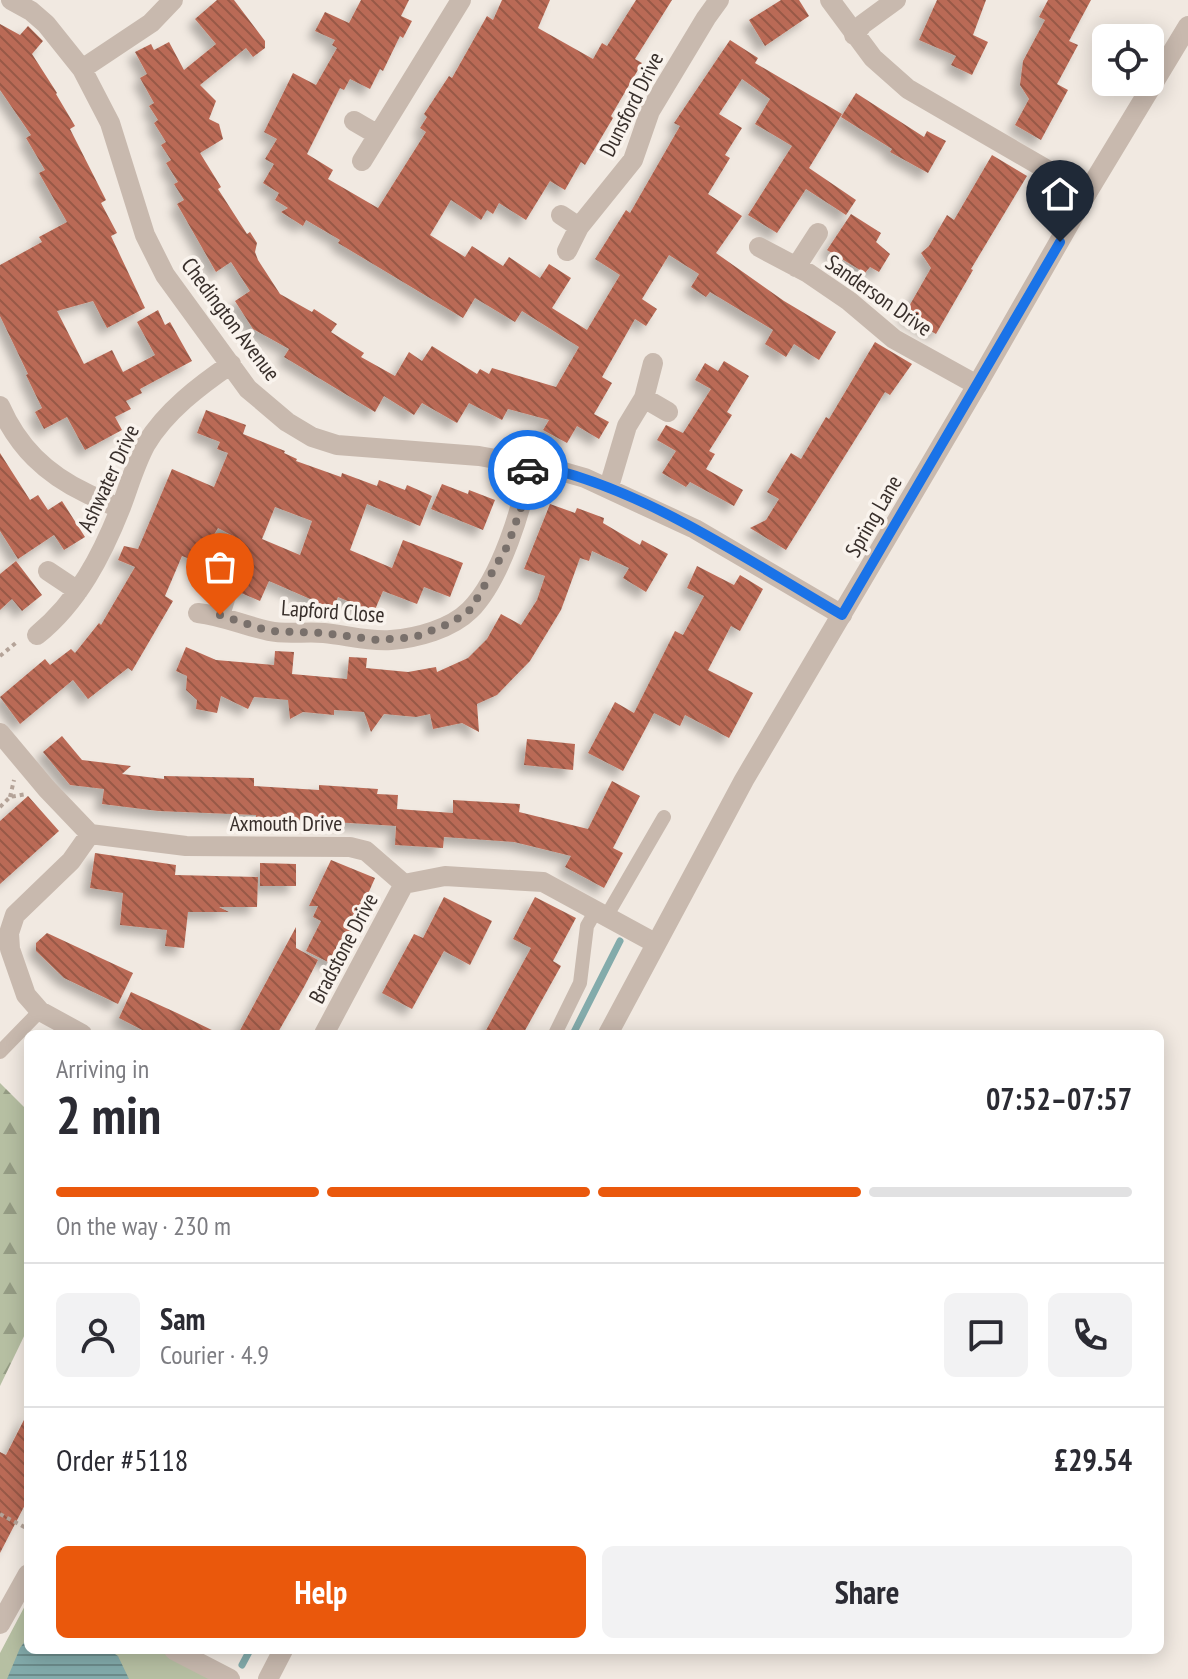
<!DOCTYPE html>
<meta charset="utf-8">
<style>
:root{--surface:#fff;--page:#f2f2f3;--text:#2b2b33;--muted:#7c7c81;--line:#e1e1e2;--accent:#ea580c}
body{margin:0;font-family:"PT Sans Narrow",sans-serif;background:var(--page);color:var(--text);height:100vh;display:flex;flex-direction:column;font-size:30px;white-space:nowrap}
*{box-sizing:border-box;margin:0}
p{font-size:26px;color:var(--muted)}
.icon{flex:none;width:44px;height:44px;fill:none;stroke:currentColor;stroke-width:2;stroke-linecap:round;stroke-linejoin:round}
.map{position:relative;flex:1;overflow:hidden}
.side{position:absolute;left:24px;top:1030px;width:1140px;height:624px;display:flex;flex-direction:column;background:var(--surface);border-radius:12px;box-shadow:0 4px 20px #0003}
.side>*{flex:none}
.tools{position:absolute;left:1092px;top:24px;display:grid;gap:16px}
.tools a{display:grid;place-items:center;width:72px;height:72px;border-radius:12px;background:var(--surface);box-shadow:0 4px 20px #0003;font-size:40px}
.pin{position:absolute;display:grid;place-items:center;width:68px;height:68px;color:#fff;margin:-82px -34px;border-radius:50% 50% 50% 0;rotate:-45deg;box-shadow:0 0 8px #0007}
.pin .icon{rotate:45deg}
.courier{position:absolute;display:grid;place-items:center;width:80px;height:80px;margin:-40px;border:6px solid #1a73e8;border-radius:50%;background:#fff;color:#222;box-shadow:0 2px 10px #0007}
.headline em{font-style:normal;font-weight:700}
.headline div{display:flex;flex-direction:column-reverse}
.headline{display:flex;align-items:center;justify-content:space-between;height:136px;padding:0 32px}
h1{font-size:52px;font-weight:700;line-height:60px}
.bar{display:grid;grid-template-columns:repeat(4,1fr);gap:12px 8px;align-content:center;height:96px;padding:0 32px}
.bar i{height:10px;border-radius:6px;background:var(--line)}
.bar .current{background:var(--accent)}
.bar p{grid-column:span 4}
.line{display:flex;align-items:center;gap:20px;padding:0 32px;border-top:2px solid var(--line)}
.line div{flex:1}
.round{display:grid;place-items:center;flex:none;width:84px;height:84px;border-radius:12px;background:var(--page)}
.button{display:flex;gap:16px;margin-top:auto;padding:16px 32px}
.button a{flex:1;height:92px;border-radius:12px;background:var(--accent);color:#fff;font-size:32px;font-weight:700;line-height:92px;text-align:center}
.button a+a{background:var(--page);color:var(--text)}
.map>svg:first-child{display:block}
</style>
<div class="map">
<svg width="1188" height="1679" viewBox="0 0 1188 1679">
<defs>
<pattern id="forest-firs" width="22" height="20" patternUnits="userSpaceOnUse" patternTransform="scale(2)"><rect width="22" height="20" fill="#b6bfa2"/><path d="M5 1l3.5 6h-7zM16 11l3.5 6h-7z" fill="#959c84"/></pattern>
<pattern id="water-rules" width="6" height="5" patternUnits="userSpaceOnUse" patternTransform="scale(2)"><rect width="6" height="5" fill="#83abab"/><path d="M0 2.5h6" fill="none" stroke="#6c8c8b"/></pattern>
<pattern id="building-back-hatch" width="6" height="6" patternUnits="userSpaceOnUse" patternTransform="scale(2)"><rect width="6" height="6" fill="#ba6b56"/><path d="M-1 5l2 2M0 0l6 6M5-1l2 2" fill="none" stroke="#985847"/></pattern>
<filter id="shadow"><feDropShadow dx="-7" dy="7" stdDeviation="4" flood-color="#0004"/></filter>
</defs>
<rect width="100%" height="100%" fill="#f1e9e1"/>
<!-- grass -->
<path fill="#b6bfa2" d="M28 1600V1650H162L215 1679H0V1653Z"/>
<!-- forest -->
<path fill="url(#forest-firs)" d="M0 1083 28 1111V1328L0 1386Z"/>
<!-- water -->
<path fill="url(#water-rules)" d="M28 1637V1650H109L118 1656 129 1679H7L20 1648Z"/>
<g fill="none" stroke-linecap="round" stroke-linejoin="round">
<!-- stream -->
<path stroke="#83abab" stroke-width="7" d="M573 1034 620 941
M242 1665 250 1650"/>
</g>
<!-- building -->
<path fill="url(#building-back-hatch)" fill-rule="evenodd" filter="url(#shadow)" d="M217 0H234L265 41V48L253 57 246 48 200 85 216 101 209 119 219 124 223 139 200 153 221 187 218 189 247 234 250 232 257 243 255 252 258 260 280 294 312 312 314 309 337 324 331 332 364 353 361 357 395 376 409 352 422 361 432 346 477 374 480 369 489 374 492 368 556 387 579 347 522 311 515 322 475 298 463 318 338 243 340 240 306 220 303 226 281 212 288 208 275 200 279 193 263 183 274 164 265 159 277 139 264 132 293 73 316 85 337 48 332 45 335 40 315 31 325 12 349 23 361 0H409L401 16 412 21 403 38 400 36 383 71 380 69 370 89 350 79 344 90 340 88 307 154 333 170 328 179 378 208 426 132 420 128 427 117 424 114 449 76 452 78 487 16 493 20 502 0H550L538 28 593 59 602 43 607 46 636 0H672L635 59 642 63 611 116 613 118 585 165 581 162 565 190 550 181 526 220 499 203 493 214 487 210 481 220 451 200 430 235 465 257 472 246 503 266 509 257 540 278 549 264 571 278 552 308 587 330 620 275 595 259 626 210 630 213 680 126 674 123 730 40 758 58 755 63 842 114 809 168 856 200 846 215 806 189 777 233 748 215 792 146 755 124 770 99 742 79 719 114 742 128 725 155 730 158 708 194 742 216 716 253 784 301 836 332 819 360 794 344 786 357 765 344 773 330 710 292 706 297 691 287 699 274 669 255 642 299 657 309 646 326 635 319 602 377 612 383 594 414 609 422 599 439 577 426 567 443 543 430 549 420 508 409 502 420 469 403 457 423 422 403 414 415 384 396 375 412 284 357 289 349 253 329 235 301 250 291 231 262 216 272 177 204 184 200 174 184 178 182 166 163 171 160 161 145 166 142 154 123 158 120 149 106 154 103 140 78 147 74 135 52 151 44 154 50 169 42 184 70 216 44 195 19Z
M781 0H799L809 16 765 46 749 20Z
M937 0H986L973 35 988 42 972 75 951 65 956 56 919 40Z
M1048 0H1091L1069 41 1078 45 1057 84 1068 90 1041 140 1015 125 1029 99 1020 85 1023 61 1045 20 1039 17Z
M0 24 20 35 28 26 43 41 32 54 57 93 56 94 75 126 70 129 106 200 101 203 117 233 111 236 145 308 107 328 93 301 57 311 84 364 112 350 123 372 155 355 137 322 158 310 165 325 170 322 192 361 140 389 142 393 126 401 131 409 115 417 122 430 85 450 67 417 44 429 35 412 42 408 26 375 28 374 0 316V265L42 242 39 237 67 222 39 173 45 170 26 138 31 135 0 90Z
M856 93 924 137 927 131 946 141 928 173 890 152 892 149 841 117Z
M992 155 1027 176 971 269 973 270 936 334 904 315 931 268 921 253 929 246 947 215 954 220Z
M851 214 881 233 876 242 890 254 879 272 870 267 865 273 827 250Z
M875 342 912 364 890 395 885 392 786 550 750 528 766 520 779 499 767 492 791 453 801 459 826 417 829 419Z
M724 361 749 376 727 412 732 415 709 451 715 454 706 469 743 490 734 506 690 482 686 487 662 473 676 451 657 440 666 425 683 433 711 389 695 380 705 363 718 371Z
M206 410 246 425 243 434 285 451 284 453 297 459 296 461 341 477 342 473 377 486 379 480 405 490 407 485 432 496 420 526 367 504 350 550 392 568 403 540 463 563 450 597 424 587 417 604 383 591 374 612 338 597 333 609 269 581 260 601 241 593 248 575 223 565 235 537 218 528 201 556 192 553 190 559 182 556 165 596 173 601 132 671 128 668 88 699 73 680 20 724 0 697 45 659 50 665 71 649 75 653 99 623 101 625 135 567 118 560 124 546 138 549 172 469 214 487 228 453 217 449 220 442 197 433ZM275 507 312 521 300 555 262 539Z
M0 453 30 500 38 495 48 510 62 501 85 537 64 550 54 535 18 559 0 531Z
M442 484 468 494 469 490 495 500 483 530 431 509Z
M550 504 575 513 577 508 604 518 603 523 640 545 642 540 668 554 646 592 623 578 629 568 592 551 589 561 580 558 561 610 530 661 497 695 477 704 479 732 462 723 433 729 430 714 416 717 384 714 371 732 364 712 334 710V715L303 712 290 719 288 700 254 697 248 709 221 696 217 713 196 709 197 700 186 690 187 676 176 671 186 647 216 660 274 665 275 651 294 652 292 674 347 679 349 657 367 658 366 668 408 672 436 667 437 672 468 658 487 639 501 614 521 625 537 600 545 576 524 569Z
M16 561 42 595 22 611 12 599 0 610V574Z
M697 566 734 585 740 575 763 589 740 631 731 626 708 670 753 693 729 738 685 715 680 726 654 713 623 771 588 753 615 702 634 713 675 631 683 635 704 596 687 588Z
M62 736 82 760 131 766 122 774 164 779V776L254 778V786L319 790V785L378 789 377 794 398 795 397 809 453 813V800L520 804 519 812 588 829 612 781 640 796 613 848 623 853 604 888 565 867 571 856 514 842 444 837 443 848 395 845 396 826 256 817V815L158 811 102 804 104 789 70 785 43 752Z
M527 739 575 744 573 770 524 765Z
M28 796 59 831 0 884V821Z
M95 853 176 865 175 875 258 877 257 907H219L229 912H188L184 948 165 946 167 930 120 925 123 893 90 888Z
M331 860 375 878 336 966 306 951 321 921 313 917 318 906H309Z
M260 863 296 864V886H260Z
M444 897 492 921 470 965 444 951 412 1009 382 993 414 934 423 938Z
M535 897 576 918 553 961 561 966 523 1034H484L531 948 513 939Z
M296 927V948L318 960 304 987 277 1034H238Z
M47 933 133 973 118 1004 64 978 36 951V943Z
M131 992 177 1013 220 1034H150L119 1018Z
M28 1412V1499L0 1553V1452L6 1455Z"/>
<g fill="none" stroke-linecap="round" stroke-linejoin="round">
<!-- path -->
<path stroke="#b4a398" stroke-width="4" stroke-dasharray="4 4" stroke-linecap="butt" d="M0 656 17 642
M10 797 14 780
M0 807 10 797 26 794
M0 1514 28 1529"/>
<!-- service -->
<path stroke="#c8b9ae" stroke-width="14" d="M606 917 664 817
M555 1034 580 983 587 926 595 912
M0 1052 40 1011"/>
<!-- minor -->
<path stroke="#c8b9ae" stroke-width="20" d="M11 0 31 11 46 24 82 69 110 123 145 235 165 275 248 389 287 422 312 437 337 445 479 456 557 470 585 478 695 529 842 615
M830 0 873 58 908 89 1087 193
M854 35 863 24 896 0
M82 69 151 23 173 0
M354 121 378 135
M362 161 461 0
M561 215 579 227
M759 247 808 273 849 301 894 339 977 385
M567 251 579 227 633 160 650 111 706 18 719 0
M796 267 818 233
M644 398 668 412
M0 406C18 447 46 474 86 493 98 499 109 503 120 509
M606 487 611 480 627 426 644 398 653 363
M48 571 78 591
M198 613C224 616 245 626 269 631 287 635 306 631 324 633 346 635 369 642 391 640 417 638 451 629 470 610 500 580 524 506 529 464
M220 615 227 593
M37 635C78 602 102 555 121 507 129 486 135 464 146 444 166 411 199 386 231 364
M0 733 47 789 90 834 186 846 350 847 366 851 404 884 445 876 543 882 655 943
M82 1034 40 1011 26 995 10 949 9 933 15 915 71 861 90 834
M324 1034 404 884
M0 1624 28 1574
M174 1650 230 1679"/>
<!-- tertiary -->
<path stroke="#c8b9ae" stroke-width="20" d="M608 1034 744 780 977 385 1087 193 1188 26
M268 1679 283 1650"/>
</g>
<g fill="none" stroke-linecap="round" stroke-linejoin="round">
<!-- done -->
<path stroke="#79706b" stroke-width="8" stroke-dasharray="0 14.4" d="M220 615 269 631 323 633 378 640 415 637 453 622 471 609 508 545 523 502 528 470"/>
<!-- route -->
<path stroke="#1a73e8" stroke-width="10" d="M528 470 529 464C640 485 745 559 842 615L1060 242"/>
</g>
<g text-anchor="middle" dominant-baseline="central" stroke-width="7" stroke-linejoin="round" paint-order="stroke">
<!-- street labels -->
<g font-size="22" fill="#382f2b" stroke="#f9f3ed">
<text transform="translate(631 104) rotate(-63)">Dunsford Drive</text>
<text transform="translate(879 295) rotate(35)">Sanderson Drive</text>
<text transform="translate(231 319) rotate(53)">Chedington Avenue</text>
<text transform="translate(108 478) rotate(-65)">Ashwater Drive</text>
<text transform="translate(873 516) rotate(-60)">Spring Lane</text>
<text transform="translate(333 611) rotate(4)">Lapford Close</text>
<text x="286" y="823">Axmouth Drive</text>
<text transform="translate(343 948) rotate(-62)">Bradstone Drive</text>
</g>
</g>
</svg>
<div class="tools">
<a><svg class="icon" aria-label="locate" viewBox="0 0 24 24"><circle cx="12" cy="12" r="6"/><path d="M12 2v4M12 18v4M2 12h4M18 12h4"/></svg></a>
</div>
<div class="pin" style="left:220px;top:615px;background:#ea580c"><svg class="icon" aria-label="bag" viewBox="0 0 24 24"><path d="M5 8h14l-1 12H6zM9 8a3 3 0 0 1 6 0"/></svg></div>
<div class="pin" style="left:1060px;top:242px;background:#1f2937"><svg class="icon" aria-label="home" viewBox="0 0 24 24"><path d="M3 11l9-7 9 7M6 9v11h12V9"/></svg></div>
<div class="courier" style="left:528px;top:470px"><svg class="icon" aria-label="car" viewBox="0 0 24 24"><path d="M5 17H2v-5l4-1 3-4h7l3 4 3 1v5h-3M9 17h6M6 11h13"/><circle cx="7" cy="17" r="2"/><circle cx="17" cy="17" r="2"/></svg></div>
<section class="side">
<div class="headline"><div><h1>2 min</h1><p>Arriving in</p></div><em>07:52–07:57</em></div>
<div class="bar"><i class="current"></i><i class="current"></i><i class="current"></i><i></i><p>On the way · 230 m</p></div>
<div class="line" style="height:144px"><a class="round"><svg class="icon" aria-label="person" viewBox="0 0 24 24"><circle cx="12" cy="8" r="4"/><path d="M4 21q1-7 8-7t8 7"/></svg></a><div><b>Sam</b><p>Courier · 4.9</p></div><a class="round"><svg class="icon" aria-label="chat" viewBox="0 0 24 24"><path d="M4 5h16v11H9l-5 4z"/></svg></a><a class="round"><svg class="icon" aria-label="phone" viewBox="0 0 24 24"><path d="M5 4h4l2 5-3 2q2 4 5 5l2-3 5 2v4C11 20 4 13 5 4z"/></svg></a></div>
<div class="line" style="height:104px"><div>Order #5118</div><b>£29.54</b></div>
<div class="button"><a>Help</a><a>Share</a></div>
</section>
</div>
